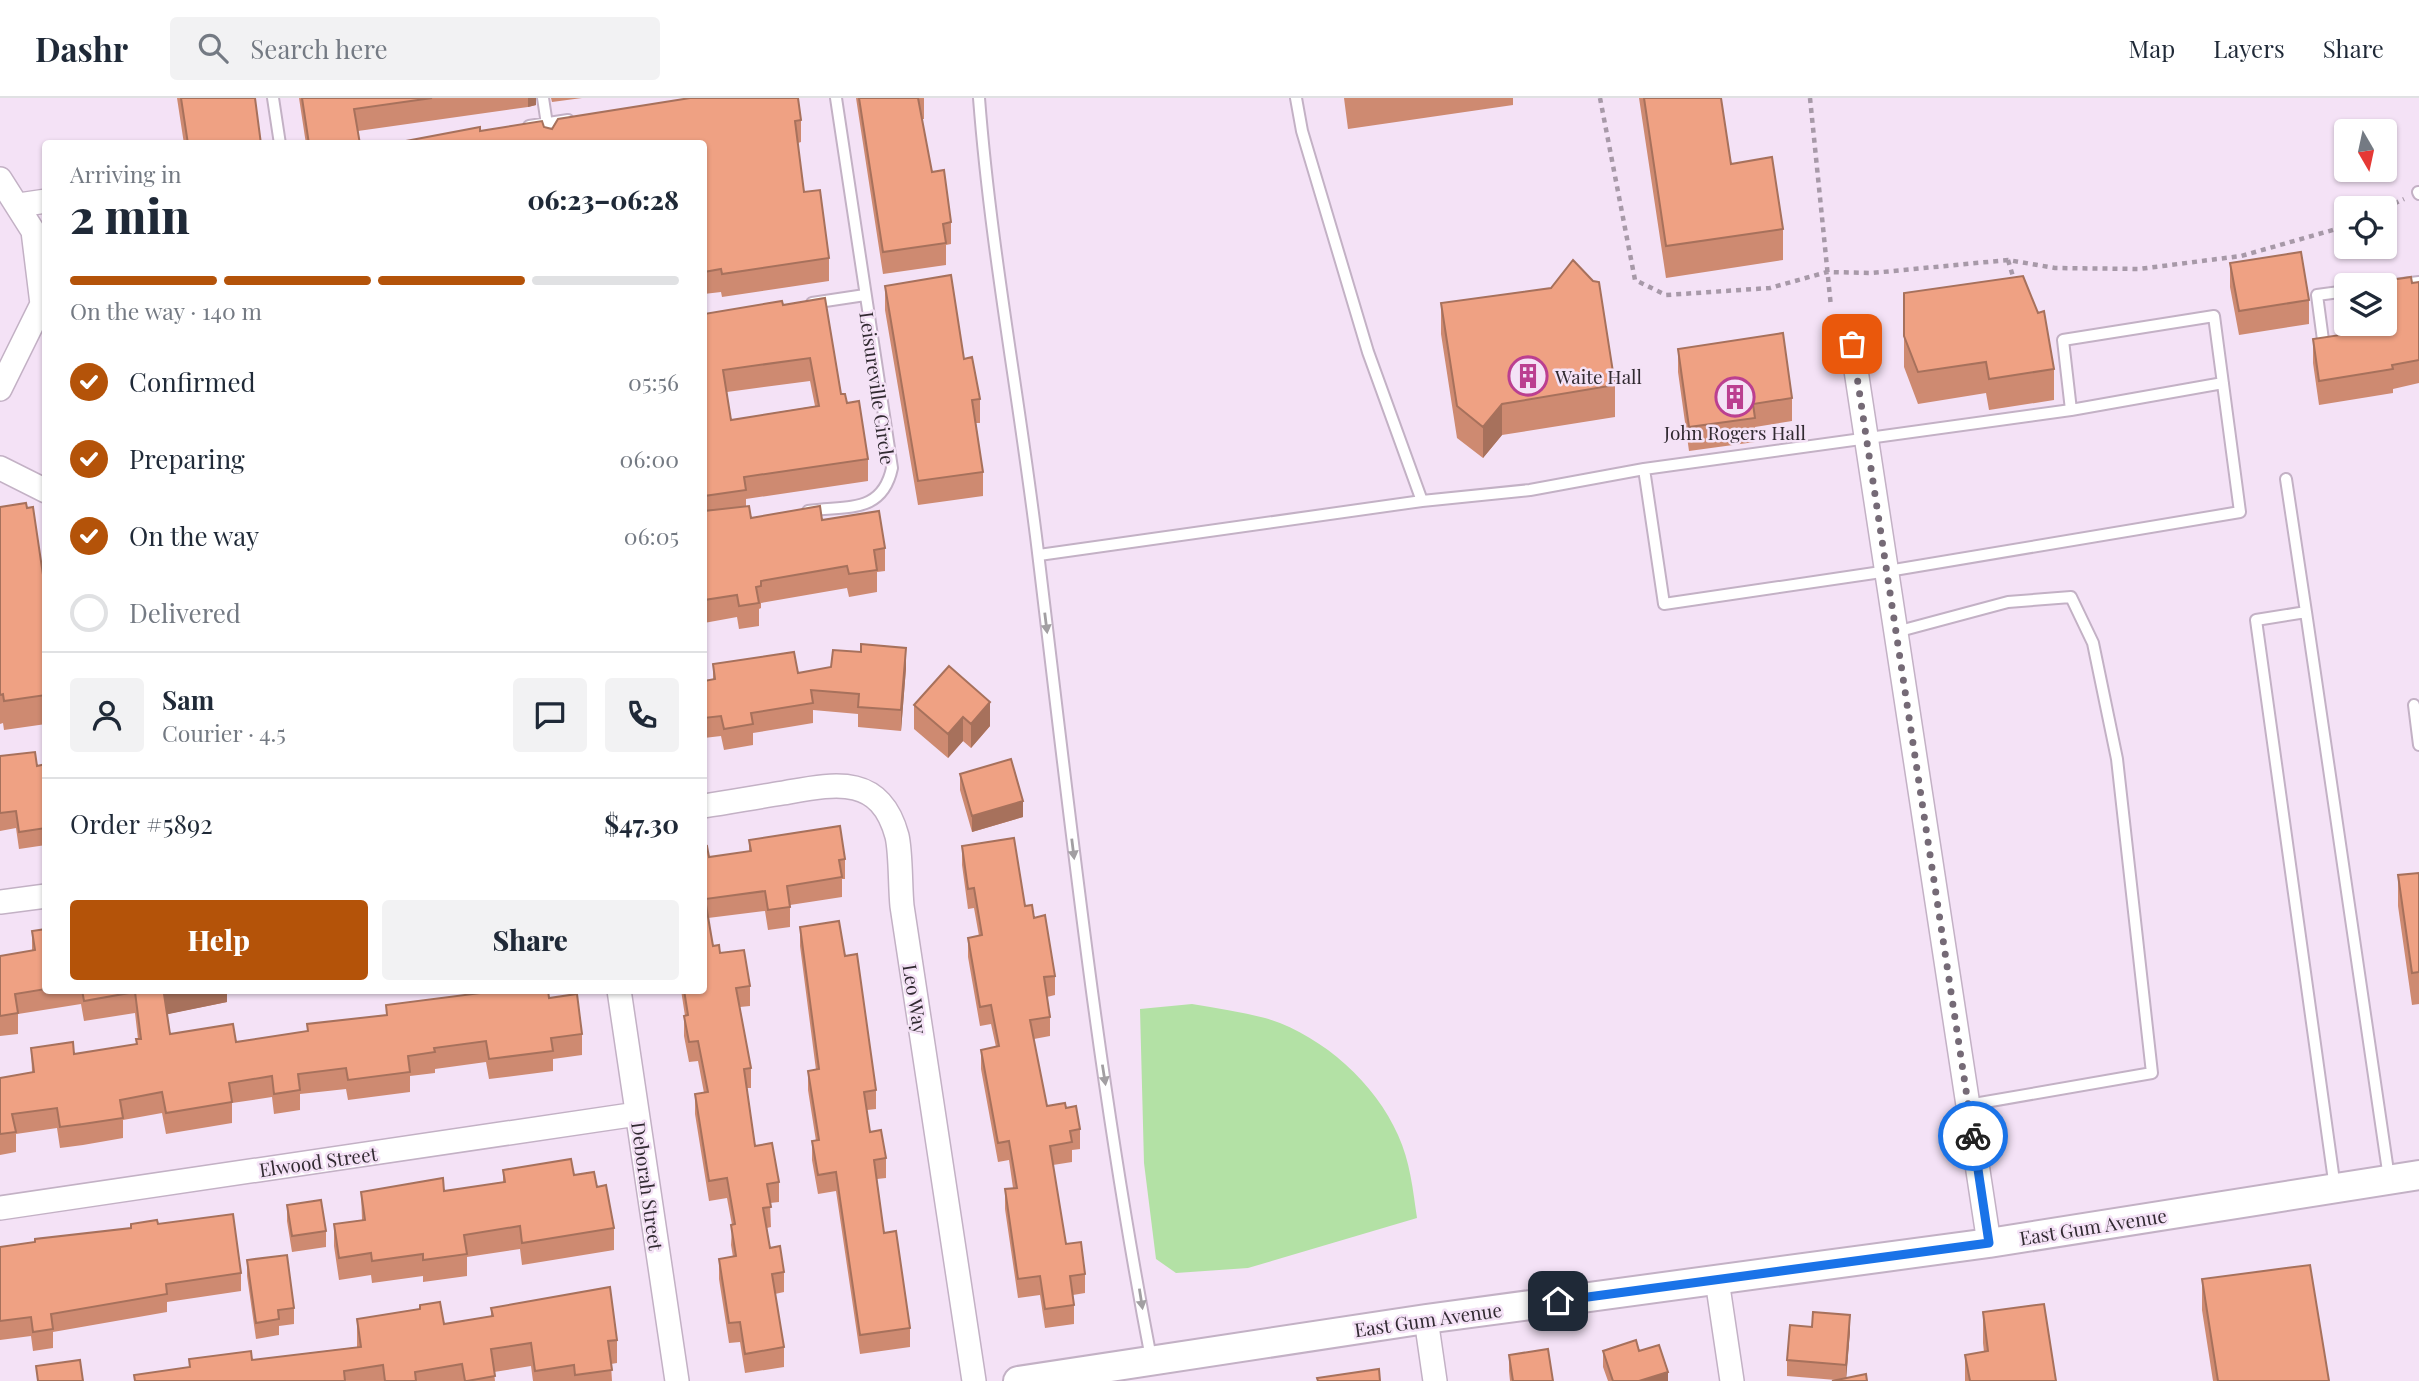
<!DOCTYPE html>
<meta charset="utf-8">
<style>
:root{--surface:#fff;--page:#f2f2f3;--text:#1f2937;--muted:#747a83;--line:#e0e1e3;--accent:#b45309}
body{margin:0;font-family:"Playfair Display",serif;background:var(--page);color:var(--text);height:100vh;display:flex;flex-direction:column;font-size:26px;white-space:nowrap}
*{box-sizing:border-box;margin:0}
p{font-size:23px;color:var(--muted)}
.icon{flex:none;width:38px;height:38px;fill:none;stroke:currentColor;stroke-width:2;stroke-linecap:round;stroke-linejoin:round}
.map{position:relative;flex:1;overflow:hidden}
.details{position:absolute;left:42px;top:42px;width:665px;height:854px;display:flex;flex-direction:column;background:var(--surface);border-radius:7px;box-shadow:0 2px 5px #0004}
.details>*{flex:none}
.needle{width:46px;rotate:171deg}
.controls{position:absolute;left:2334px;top:21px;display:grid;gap:14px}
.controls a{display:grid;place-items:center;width:63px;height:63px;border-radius:7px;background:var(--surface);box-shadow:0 2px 5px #0004;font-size:35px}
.pin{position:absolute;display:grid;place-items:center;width:60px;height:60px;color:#fff;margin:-30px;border-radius:14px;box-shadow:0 4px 10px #0006}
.courier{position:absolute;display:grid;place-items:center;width:70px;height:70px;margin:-35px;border:5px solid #1a73e8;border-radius:50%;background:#fff;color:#222;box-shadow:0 2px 9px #0007}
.headline em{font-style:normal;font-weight:800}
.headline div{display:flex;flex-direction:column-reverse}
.headline{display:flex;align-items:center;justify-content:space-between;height:119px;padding:0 28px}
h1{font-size:46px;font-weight:800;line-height:52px}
.bar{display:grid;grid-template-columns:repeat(4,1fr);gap:10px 7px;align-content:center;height:84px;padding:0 28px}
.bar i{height:9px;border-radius:5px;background:var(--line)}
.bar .on{background:var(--accent)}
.bar p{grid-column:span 4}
.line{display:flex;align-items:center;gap:18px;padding:0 28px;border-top:2px solid var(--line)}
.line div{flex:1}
.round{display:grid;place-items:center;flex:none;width:74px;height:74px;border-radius:7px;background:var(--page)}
ol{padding:0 28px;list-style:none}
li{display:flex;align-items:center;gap:21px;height:77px}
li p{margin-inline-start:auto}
li .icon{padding:7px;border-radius:50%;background:var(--accent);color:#fff;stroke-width:4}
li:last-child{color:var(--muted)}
li i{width:38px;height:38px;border:4px solid var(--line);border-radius:50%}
.cta{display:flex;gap:14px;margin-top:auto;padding:14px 28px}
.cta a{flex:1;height:80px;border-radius:7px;background:var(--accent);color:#fff;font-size:28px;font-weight:800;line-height:80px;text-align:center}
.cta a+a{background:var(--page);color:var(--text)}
header{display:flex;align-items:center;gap:42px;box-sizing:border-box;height:98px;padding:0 35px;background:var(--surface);border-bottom:2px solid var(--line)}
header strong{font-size:33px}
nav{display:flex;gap:38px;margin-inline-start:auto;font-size:24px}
.search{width:490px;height:63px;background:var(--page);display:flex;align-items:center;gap:18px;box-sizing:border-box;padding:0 24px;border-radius:7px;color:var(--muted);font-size:26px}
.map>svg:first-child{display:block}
</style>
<header>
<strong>Dashr</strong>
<div class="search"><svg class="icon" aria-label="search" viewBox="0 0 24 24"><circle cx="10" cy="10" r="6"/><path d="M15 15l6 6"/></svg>Search here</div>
<nav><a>Map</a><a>Layers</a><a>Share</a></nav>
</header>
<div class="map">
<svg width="2419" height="1283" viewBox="0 0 2419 1283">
<rect width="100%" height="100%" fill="#f4e2f6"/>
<!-- green -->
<path fill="#b3e1a5" d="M1192 906C1216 910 1241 914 1265 920 1320 936 1375 984 1398 1037 1410 1063 1413 1092 1417 1120L1248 1170 1176 1175 1156 1161 1144 1065 1140 911Z"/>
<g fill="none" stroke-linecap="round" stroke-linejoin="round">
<!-- service casing -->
<g stroke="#c3b1c5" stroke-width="14">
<path id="service" d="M273 0 280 46
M543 0 550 46
M979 0C991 156 1021 308 1039 463 1071 729 1100 997 1151 1260
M1296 0 1302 33 1368 254 1422 403 1530 392 1644 371
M529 28 568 22
M2418 94 2419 96
M2385 188 2419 184
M812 205 865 197
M2214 218 2240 414 1888 473 1664 506 1644 371 2071 312 2063 242Z
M2323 242 2317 197 2347 193
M2071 312 2223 285
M2286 381 2306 514
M808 413C845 407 882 417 892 370L836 0
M1039 457 1422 403
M1896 534 2008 504 2071 499 2093 545 2117 661 2152 975 1968 1007
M2414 607 2419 647
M2335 1090 2256 522 2306 514 2389 1080"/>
</g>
<!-- minor casing -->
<g stroke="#c3b1c5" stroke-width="26">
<path id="minor" d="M0 81 33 133 42 206 0 291
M19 107 46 103
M1852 246 1989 1145
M0 370 46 393
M704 708C730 704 757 699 783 695 834 686 880 675 897 738 901 755 900 788 902 808L974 1283
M0 804 46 798
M619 892 677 1283
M0 1110 637 1016
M1717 1182 1732 1283
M1426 1221 1435 1283"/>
</g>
<!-- tertiary casing -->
<g stroke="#c3b1c5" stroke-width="32">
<path id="tertiary" d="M1018 1283 1426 1221 1989 1145 2419 1077"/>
</g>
<!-- path -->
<path stroke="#a799a8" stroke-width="4.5" stroke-dasharray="5 5" stroke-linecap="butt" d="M1600 0 1635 182 1666 197 1770 190 1827 174 1872 175 2008 162 2055 170 2139 171 2241 158 2347 128
M1810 0 1831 209
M2385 110 2404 101
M2008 162 2015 185"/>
<!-- service -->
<use href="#service" stroke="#fff" stroke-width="10"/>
<!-- minor -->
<use href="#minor" stroke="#fff" stroke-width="23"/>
<!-- tertiary -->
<use href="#tertiary" stroke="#fff" stroke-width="28"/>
</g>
<!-- wall -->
<path fill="#ce8a71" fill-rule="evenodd" d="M177 0H255L261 46H184Z
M299 0H536V7L528 9 358 33 360 46H306Z
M551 0H582L552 4Z
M856 0H924V21H922L932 74 951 124V146L946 147V167L883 176Z
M1344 0H1513V7L1348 31Z
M1639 0H1721L1731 66 1783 131V162L1666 180Z
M801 22V44L798 45 804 94 829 160V183L722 199 721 194 704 196V46L480 33 544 29 552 31Z
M2230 165 2309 202V226L2239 237 2230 189Z
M2419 184V285L2393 291V295L2319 307 2313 265V241L2379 232V226H2385L2412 185Z
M885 188 964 261 980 301V325H976L983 374V398L918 407 885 212Z
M1904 195 2054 271V302L1989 312 1986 295 1918 306 1904 269Z
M1441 205 1615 287V319L1502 337 1483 360 1457 340 1441 236Z
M783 207 847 305 868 361V383L746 401V408L751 420 822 422 885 450V473L877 474V494L849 499 847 490 761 505V510L759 511V528L739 531 737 519 704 525V216ZM810 283 815 308 731 322 727 294Z
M1678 251 1792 300V323L1755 329V344L1689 353 1678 274Z
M0 409 46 497V626L4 632 3 625 0 626Z
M713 566 798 575 906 570 901 633 858 629V616L813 612V625L753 635V647L724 652 721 638 704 640V583L713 581Z
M949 568 990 628 971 650 963 643 948 660 914 631V607Z
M0 658 37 668 46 666V747L19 751 16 730 0 733Z
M960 676 1023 719 972 734 960 692Z
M749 742 845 761V781H842V799L790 807V829L768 832 765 813 708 820 713 848 750 888V908L740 909 751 970V990H747L755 1048 779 1084V1104L770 1105 771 1129 767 1130 770 1150 784 1174V1194L775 1196 784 1249V1269L745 1275 740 1244 729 1245 719 1181V1161L733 1159 731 1147 732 1127 727 1100 709 1103 695 1016V996L704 995 698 963 689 964 684 938V918H685L681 892H704V749L709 759 749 753Z
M962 748 1025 808 1034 820 1055 878V897L1047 899 1050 919V938L1034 941 1047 1008 1066 1010 1080 1031V1051L1072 1052V1064L1053 1067 1066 1146 1085 1176V1195L1073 1197 1074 1207V1226L1045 1230 1040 1197 1018 1200 1005 1111V1091L1013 1090 1009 1062 998 1064 981 971V952L996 949 991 926 980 928 968 859V840L979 838 974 810 968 811 962 767Z
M2419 775V906L2412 907 2398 808V777Z
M800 829 845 858 876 992V1011L867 1012 870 1034 886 1060V1080L877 1081 884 1135 910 1230V1249L860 1256 836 1093 818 1096 812 1062V1043H816L808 992V973L816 972 800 848Z
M46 831V892H227V904L167 916 170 936 236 944 307 933V926L386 917V907L549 900 582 936V957L553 961V973L489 981 486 964 435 971V975L410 978V994L348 1002 346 991 300 996V1012L274 1016 272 999 232 1005V1025L166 1036 162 1015 123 1022V1040L83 1047 60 1050 57 1030 16 1036V1054L0 1057V980L32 974 31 950 74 956 136 946V941H138L135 915 84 923 81 906 18 916V936L0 938V858L32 853V833Z
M503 1072 574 1077 597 1089 614 1130V1152L522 1167 520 1151 467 1159V1178L423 1184V1178L372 1185 371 1177 339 1182 334 1148V1126L362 1122 361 1094 444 1093 503 1084Z
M287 1107 326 1133V1149L292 1154 287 1123Z
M158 1126 241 1175V1193L167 1204V1214L53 1234V1250L33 1253 31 1238 0 1242V1149Z
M247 1162 294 1210V1226L279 1228V1237L256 1241 247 1178Z
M2202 1181 2329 1283H2213L2202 1212Z
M420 1207 444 1226 491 1218V1210L617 1242V1265L611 1266 612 1283H533L531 1268 494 1274 495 1283H134V1277L189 1269V1261L252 1262 357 1249V1221L420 1211Z
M1983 1214 2056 1283H1965V1257L1984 1254 1983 1245Z
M1850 1233 1846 1280 1836 1282 1787 1278V1262Z
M1603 1253H1639L1668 1283H1608L1603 1269Z
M1509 1257 1553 1283H1510L1509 1273Z"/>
<!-- shaded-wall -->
<path fill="#a7715c" d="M528 0H536V7L528 9Z
M1502 306V337L1483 360V329Z
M906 550V570L901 633V612Z
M990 604V628L971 650V626Z
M963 619V643L948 660V636Z
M1023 703V719L972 734V718Z
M182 892H227V904L164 917V896Z
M1850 1217V1233L1846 1283V1267Z
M1668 1274V1283H1639Z"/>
<!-- building -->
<path fill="#efa183" stroke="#a7715c" stroke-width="2" fill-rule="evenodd" d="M181 0H255L261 46H188Z
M302 0H432L354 11 360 46H309Z
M690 0H798L801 22 795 23 804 94 820 92 829 160 722 176 721 171 704 174V46H390L480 29V33L542 23 544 29 552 31 558 21Z
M859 0H918L932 74 944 72 951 124 943 126 946 145 883 154Z
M1644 0H1721L1731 66 1772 59 1783 131 1666 148Z
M2301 154 2309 202 2239 213 2230 165Z
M1573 162 1593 183 1599 184 1615 287 1502 306 1483 329 1457 308 1441 205 1551 190Z
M951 177 964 261 972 259 980 301 972 302 983 374 918 383 885 188Z
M2023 178 2038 215 2044 213 2054 271 1989 281 1986 264 1918 274 1904 238V195Z
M2411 179 2412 185 2419 184V262L2392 267 2393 271 2319 283 2313 241 2381 231V226H2385V187H2377V184Z
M825 200 841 296H845L847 305 859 303 868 361 744 379 746 392 704 398V216L782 203 783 207ZM810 260 819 308 731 322 723 272Z
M1783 235 1792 300 1753 306 1755 320 1689 329 1678 251Z
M26 405 27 410 33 409 46 497V597L4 603 3 596 0 597V409Z
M749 408 751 420 820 408 822 422 879 413 885 450 874 452 877 472 849 476 847 468 761 483V488L756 489 759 505 739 508 737 497 704 502V413Z
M861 546 906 550 901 612 858 609 859 596 811 592 813 605 751 615 753 626 724 631 721 618 704 620V583L715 581 713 566 794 554 798 575 831 569 833 552 861 554Z
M949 568 990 604 971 626 963 619 948 636 914 607Z
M35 654 37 668 46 666V730L19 734 16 713 0 715V658Z
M1011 661 1023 703 972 718 960 676Z
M840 728 845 761 839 762 842 779 787 788 790 809 768 812 765 793 705 801 713 848 719 847 720 855 744 852 750 888 736 890 751 970 744 971 755 1048 772 1045 779 1084 767 1086 771 1109 763 1110 770 1150 780 1148 784 1174 772 1176 784 1249 745 1256 740 1224 729 1225 719 1161 736 1158 731 1127 735 1126 727 1080 709 1083 695 996 708 994 698 943 689 944 684 918 688 917 684 892H704V749L707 748 709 759 751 753 749 742Z
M1014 740 1025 808 1032 807 1034 820 1045 817 1055 878 1044 879 1050 919 1030 922 1047 1008 1065 1005 1066 1010 1076 1008 1080 1031 1070 1033 1072 1044 1050 1048 1066 1146 1081 1144 1085 1176 1070 1178 1074 1207 1045 1211 1040 1178 1018 1181 1005 1091 1017 1090 1009 1043 998 1045 981 952 999 948 991 907 980 909 968 840 982 837 974 790 968 791 962 748Z
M2419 775V874L2412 875 2398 777Z
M839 823 845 858 857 856 876 992 864 994 870 1034 881 1032 886 1060 874 1062 884 1135 896 1133 910 1230 860 1237 836 1074 818 1077 812 1043 819 1042 808 973 819 971 800 829Z
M46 831V891L15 896 18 915 0 918V858L35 852 32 833Z
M82 892H182L164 896 170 936 233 926 236 944 308 933 307 926 387 917 386 907 504 892H548L549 900 577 896 582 936 551 940 553 953 489 961 486 943 434 950 435 954 408 958 410 974 348 982 346 970 298 976 300 992 274 996 272 978 229 985 232 1004 166 1015 162 994 120 1002 123 1020 83 1026 60 1029 57 1010 12 1016 16 1034 0 1036V980L34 974 31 950 73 944 74 956 137 946 136 941H141L135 894 84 903Z
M571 1061 574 1077 594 1074 597 1089 606 1087 614 1130 522 1145 520 1128 464 1137 467 1156 423 1162V1156L372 1163 371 1155 339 1160 334 1126 365 1122 361 1094 443 1080 444 1093 505 1084 503 1072Z
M321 1102 326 1133 292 1138 287 1107Z
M233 1116 241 1175 166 1186 167 1196 51 1216 53 1231 33 1234 31 1219 0 1223V1149L35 1144V1141L131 1130V1126L157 1122 158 1126Z
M287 1157 294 1210 278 1212 279 1221 256 1225 247 1162Z
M2310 1167 2329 1283H2218L2202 1181Z
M610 1189 617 1242 608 1243 612 1272 575 1277 574 1267 535 1273 531 1245 491 1251 495 1278 467 1283H465L462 1266 415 1274 416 1283H385L383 1267 344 1273 345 1283H135L134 1277 190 1269 189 1261 251 1253 252 1262 361 1249 357 1221 420 1211V1207L440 1204 444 1226 493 1218 491 1210Z
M2044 1206 2056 1283H1970L1965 1257 1988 1253 1983 1214Z
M1813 1214 1850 1217 1846 1267 1787 1262 1790 1227 1812 1229Z
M1636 1242 1639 1253 1659 1247 1668 1274 1639 1283H1613L1603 1253Z
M1548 1251 1553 1283H1513L1509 1257Z
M80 1262 83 1283H38L36 1268Z
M1379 1271 1380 1283H1318L1317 1280Z
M1866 1276 1867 1283H1832Z"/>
<!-- one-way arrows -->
<defs><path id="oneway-solid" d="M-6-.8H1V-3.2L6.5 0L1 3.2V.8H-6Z" transform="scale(1.75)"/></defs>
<g fill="#a29fa2">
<use href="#oneway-solid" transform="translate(1046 525) rotate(83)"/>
<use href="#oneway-solid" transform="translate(1073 751) rotate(83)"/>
<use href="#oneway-solid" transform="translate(1104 977) rotate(81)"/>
<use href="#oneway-solid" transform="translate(1141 1201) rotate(81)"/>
</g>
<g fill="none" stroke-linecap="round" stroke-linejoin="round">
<!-- done -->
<path stroke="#756a76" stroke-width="7" stroke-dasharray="0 12.6" d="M1852 246 1973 1038"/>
<!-- route -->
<path stroke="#1a73e8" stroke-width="9" d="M1558 1203 1989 1145 1973 1038"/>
</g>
<!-- icons -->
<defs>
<g id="building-ring" transform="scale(2.0125)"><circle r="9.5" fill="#f4e2f6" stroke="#bb3f90" stroke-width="1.5"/><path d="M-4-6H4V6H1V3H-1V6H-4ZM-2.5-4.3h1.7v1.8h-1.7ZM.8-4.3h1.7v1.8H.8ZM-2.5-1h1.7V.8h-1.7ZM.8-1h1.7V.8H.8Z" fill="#bb3f90"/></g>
</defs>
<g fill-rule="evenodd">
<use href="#building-ring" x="1528" y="278"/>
<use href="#building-ring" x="1735" y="299"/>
</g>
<g text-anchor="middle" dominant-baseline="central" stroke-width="5" stroke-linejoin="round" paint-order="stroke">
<!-- poi labels -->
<g font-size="19" fill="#312a31" stroke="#f4e2f6" text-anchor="start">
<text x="1555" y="278">Waite Hall</text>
<text x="1735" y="334" text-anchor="middle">John Rogers Hall</text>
</g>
<!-- street labels -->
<g font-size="19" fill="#312a31" stroke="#f4e2f6">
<text transform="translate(878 290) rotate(82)">Leisureville Circle</text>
<text transform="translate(916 901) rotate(81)">Leo Way</text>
<text transform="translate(318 1063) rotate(-8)">Elwood Street</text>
<text transform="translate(648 1088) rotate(82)">Deborah Street</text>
<text transform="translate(2093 1128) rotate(-9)">East Gum Avenue</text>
<text transform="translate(1428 1221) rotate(-8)">East Gum Avenue</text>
</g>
</g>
</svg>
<div class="controls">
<a><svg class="needle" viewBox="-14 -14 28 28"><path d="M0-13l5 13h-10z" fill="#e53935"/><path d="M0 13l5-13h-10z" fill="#747a83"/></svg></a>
<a><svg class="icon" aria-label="locate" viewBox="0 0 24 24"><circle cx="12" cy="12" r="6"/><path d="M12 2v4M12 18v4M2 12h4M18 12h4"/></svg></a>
<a><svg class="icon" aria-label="layers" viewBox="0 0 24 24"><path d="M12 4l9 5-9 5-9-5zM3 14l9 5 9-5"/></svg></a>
</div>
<div class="pin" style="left:1852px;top:246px;background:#ea580c"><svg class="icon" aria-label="bag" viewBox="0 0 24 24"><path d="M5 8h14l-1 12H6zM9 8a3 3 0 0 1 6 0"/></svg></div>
<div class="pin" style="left:1558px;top:1203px;background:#1f2937"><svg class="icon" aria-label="home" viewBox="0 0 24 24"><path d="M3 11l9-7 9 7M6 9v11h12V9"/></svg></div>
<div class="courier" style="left:1973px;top:1038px"><svg class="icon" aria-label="bike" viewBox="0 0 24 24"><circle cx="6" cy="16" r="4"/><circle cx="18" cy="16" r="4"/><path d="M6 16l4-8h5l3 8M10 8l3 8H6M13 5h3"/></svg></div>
<section class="details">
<div class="headline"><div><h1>2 min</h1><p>Arriving in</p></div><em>06:23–06:28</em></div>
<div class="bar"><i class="on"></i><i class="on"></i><i class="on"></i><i></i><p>On the way · 140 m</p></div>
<ol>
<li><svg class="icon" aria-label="check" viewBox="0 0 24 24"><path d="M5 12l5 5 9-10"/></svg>Confirmed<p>05:56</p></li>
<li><svg class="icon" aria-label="check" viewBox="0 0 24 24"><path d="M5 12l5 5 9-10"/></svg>Preparing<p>06:00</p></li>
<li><svg class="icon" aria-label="check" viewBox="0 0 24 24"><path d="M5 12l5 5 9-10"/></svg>On the way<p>06:05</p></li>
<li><i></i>Delivered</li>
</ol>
<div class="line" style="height:126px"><a class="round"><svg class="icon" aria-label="person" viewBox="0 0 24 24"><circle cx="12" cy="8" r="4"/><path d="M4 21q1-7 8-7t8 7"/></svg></a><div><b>Sam</b><p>Courier · 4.5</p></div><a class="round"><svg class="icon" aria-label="chat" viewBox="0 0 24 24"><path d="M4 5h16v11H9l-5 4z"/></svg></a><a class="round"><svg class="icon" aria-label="phone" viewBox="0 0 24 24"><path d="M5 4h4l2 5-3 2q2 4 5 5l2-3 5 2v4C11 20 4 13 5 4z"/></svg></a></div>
<div class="line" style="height:91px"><div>Order #5892</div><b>$47.30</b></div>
<div class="cta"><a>Help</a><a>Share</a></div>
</section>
</div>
